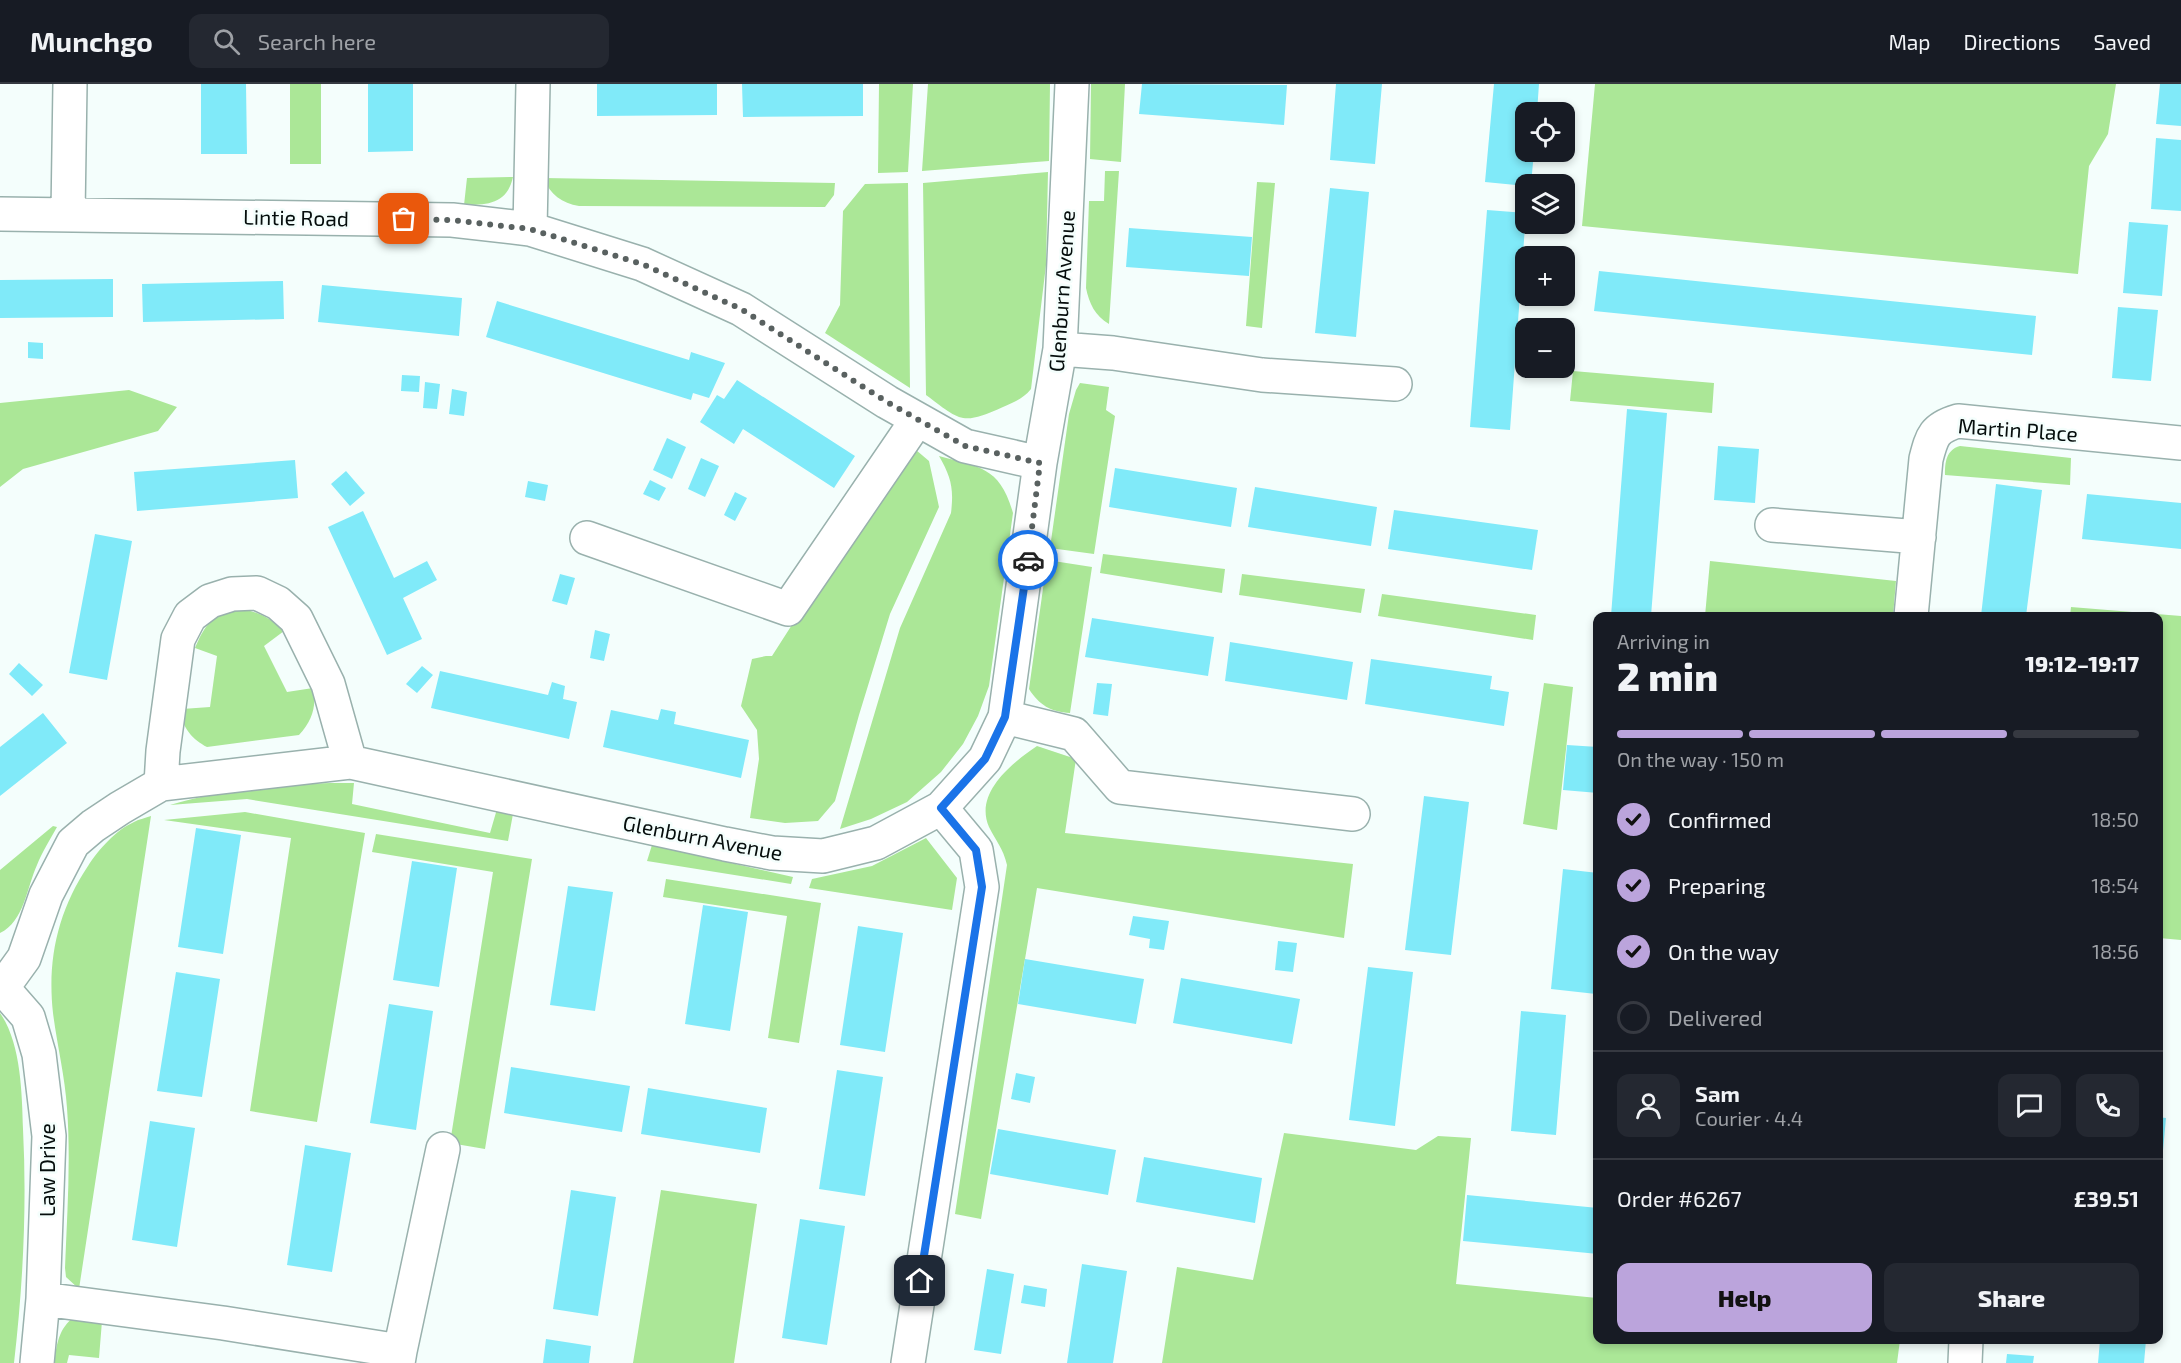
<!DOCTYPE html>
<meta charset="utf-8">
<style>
:root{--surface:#171b24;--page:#242831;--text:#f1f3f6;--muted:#9ea1a6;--line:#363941;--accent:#bba4dc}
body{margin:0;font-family:"Exo 2",sans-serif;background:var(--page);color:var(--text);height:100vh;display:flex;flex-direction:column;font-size:22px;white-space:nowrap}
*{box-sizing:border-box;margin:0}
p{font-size:20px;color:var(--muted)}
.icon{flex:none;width:33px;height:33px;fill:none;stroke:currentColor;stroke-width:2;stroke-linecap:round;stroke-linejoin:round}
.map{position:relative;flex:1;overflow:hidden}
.sheet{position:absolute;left:1593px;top:528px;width:570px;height:732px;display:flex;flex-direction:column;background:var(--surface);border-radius:12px;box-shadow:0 3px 9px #0003}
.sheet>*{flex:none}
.tools{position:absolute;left:1515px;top:18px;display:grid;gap:12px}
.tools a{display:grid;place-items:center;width:60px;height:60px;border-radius:12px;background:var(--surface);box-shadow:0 3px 9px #0003;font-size:30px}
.pin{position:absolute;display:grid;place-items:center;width:51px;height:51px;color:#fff;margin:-26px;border-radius:12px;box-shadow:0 3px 9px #0006}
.courier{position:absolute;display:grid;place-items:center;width:60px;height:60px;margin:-30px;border:4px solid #1a73e8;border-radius:50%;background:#fff;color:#222;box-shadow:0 2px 8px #0007}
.head em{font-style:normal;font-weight:800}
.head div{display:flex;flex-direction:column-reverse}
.head{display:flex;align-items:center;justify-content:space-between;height:102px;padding:0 24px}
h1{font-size:39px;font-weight:800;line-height:45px}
.bar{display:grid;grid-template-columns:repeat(4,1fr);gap:9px 6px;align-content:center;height:72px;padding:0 24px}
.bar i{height:8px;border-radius:4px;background:var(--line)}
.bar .current{background:var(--accent)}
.bar p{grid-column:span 4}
.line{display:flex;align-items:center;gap:15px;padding:0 24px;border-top:2px solid var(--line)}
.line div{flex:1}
.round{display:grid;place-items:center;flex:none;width:63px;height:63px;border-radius:12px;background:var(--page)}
ol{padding:0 24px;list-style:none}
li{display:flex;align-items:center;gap:18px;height:66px}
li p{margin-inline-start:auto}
li .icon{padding:6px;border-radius:50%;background:var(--accent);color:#111;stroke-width:4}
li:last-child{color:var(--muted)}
li i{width:33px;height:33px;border:3px solid var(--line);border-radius:50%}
.cta{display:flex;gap:12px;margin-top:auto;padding:12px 24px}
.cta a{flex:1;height:69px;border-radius:12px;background:var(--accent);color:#111;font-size:24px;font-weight:800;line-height:69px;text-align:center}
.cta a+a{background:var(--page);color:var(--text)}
header{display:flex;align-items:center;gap:36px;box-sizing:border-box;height:84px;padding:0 30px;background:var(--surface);border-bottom:2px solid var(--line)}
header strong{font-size:28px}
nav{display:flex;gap:33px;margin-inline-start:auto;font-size:21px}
.search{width:420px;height:54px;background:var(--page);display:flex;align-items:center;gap:15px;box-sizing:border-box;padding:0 21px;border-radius:12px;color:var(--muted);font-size:22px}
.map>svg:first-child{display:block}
</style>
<header>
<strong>Munchgo</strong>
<div class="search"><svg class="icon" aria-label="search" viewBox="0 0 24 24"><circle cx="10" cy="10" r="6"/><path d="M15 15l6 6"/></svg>Search here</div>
<nav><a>Map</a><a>Directions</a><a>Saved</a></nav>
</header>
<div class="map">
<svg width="2181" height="1279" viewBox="0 0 2181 1279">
<rect width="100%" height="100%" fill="#f4fefc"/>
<!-- green -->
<path fill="#abe797" d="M290 0H321V80H290Z
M879 0H913L908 88 878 89Z
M928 0H1050L1049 77 922 87Z
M1091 0H1125L1121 78 1090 75Z
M1595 0H2116L2108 50 2089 82 2078 190 1582 142Z
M1105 87H1119L1109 240C1095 232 1089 219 1086 204L1089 117H1104Z
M1048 88 1046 181 1031 305C1023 315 1014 318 1003 323 962 341 962 338 926 311L923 99Z
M513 93C507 120 488 121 464 121L467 94Z
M544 94 835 99 834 111 825 123 579 122C562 119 550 111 544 94Z
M1257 98 1275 99 1262 244 1246 242Z
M908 99 910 304 825 249 840 221 843 127 865 100Z
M1573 287 1714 299 1712 329 1570 317Z
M1080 299 1109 303 1106 326 1115 332 1094 470 1050 464 1069 330 1076 306Z
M129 306 177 323 158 347 23 385 0 403V319Z
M1960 362 2071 374 2070 401 1945 391C1945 378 1946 366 1960 362Z
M904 366H916L929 377 939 423 890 530 859 631 835 717 818 737 785 739 750 734 759 675 757 646 741 622 752 575 766 572H772Z
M939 372C980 383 1000 383 1013 429L989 602 978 632 963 660 941 688 907 718 871 735 840 745 900 544 951 429C954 404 951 393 939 372Z
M1103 470 1225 485 1222 509 1100 489Z
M1047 476 1092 483 1070 629C1051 628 1039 621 1029 605Z
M1710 477 1896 497 1893 532H1705Z
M1242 490 1365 505 1361 529 1239 511Z
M1382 510 1536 531 1533 556 1378 532Z
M2071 523 2181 532V856L2159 854 2158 532H2070Z
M231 525C254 525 268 532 284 547L264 562 287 608 313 604C317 622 312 637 299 651L207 663C192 655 180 642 182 625L210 623 217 572 195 564C204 543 210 534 231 525Z
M1544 599 1573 603 1557 746 1523 740Z
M1037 662 1076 675 1065 749 1353 780 1344 854 1037 804 981 1135 955 1130 1007 781C1003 764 996 757 989 743 974 709 1012 679 1037 662Z
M330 699H354L352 720 490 749 497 725 513 730 508 757 247 715 170 721C222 705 276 701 330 699Z
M245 728 365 749 317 1038 250 1027 291 754 164 736Z
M151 732 79 1205 66 1193 65 1184C67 1131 71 1077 67 1024 65 992 57 961 53 929 47 875 58 827 88 782 99 765 116 746 134 738 139 735 146 734 151 732Z
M53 742 57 743C50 756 42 768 37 781 27 803 24 838 0 849V786Z
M376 750 532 775 485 1065 450 1059 493 788 372 768Z
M926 754 957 794 952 826 809 804 812 795 872 782Z
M652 761 793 793 791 800 647 777Z
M666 795 821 819 799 959 768 954 787 832 663 813Z
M0 929C21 959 22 1009 23 1045 27 1123 23 1201 14 1279H0Z
M1284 1049 1416 1066 1438 1052 1471 1054 1456 1200 1597 1214 1598 1256H1900L1897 1279H1162L1177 1183 1253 1196Z
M661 1106 757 1120 734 1279H633Z
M75 1232 102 1237 99 1274 69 1271 67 1279H54C57 1260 58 1245 75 1232Z"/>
<!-- building -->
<path fill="#80eaf9" d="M201 0H246L247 70H201Z
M368 0H413V67L368 68Z
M597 0H717V31L597 32Z
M742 0H863V32L743 33Z
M1142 0 1287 1 1284 41 1139 30Z
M1336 0H1382L1375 80 1330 76Z
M1494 0H1539L1537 28H1526V68H1534L1531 100 1526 102 1485 98Z
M2160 0H2181V42L2156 40Z
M2156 54 2181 56V127L2151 125Z
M1330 104 1369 108 1356 253 1315 249Z
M1487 126 1526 129 1510 346 1470 343Z
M2129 138 2168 141 2162 212 2123 209Z
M1129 144 1252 153 1249 192 1126 183Z
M1599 187 2036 232 2032 271 1594 227Z
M113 195V233L0 234V196Z
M283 197 284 235 143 238 142 200Z
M322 201 462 214 459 252 318 238Z
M497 217 689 276 691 268 725 279 709 314 693 309 691 316 486 253Z
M2118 223 2158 226 2151 297 2112 294Z
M28 258 43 259V275L28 274Z
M402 291 420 292 419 308 401 307Z
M737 296 855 372 834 404 743 345 734 360 700 338 717 311 724 315Z
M425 298 440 300 437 325 423 324Z
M452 305 467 308 464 332 449 330Z
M1627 325 1667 329 1651 532H1611Z
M667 354 686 363 672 395 653 386Z
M1718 362 1759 365 1755 419 1714 416Z
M701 374 719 382 705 413 688 405Z
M295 376 298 414 137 427 134 388Z
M1115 384 1237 404 1231 443 1109 423Z
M346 387 365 409 350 422 331 400Z
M650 396 666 404 659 417 643 410Z
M528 397 548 401 545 417 525 413Z
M1996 400 2042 406 2026 532H1981Z
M1255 403 1377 423 1371 462 1248 443Z
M735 408 747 414 735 437 724 431Z
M2087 410 2181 419V465L2082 455Z
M1394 426 1538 446 1532 486 1388 465Z
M363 427 394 494 427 477 437 496 403 514 422 555 387 571 328 443Z
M95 450 132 457 107 596 69 589Z
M560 490 575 494 567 521 552 517Z
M1092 534 1214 553 1208 592 1085 573Z
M595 546 610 550 604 577 590 574Z
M1230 558 1353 578 1347 616 1225 597Z
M1371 575 1492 592 1490 605 1509 608 1504 642 1365 620Z
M19 579 43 601 32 612 9 590Z
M422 582 433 591 417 609 406 600Z
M440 587 548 611 552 598 565 602 563 615 577 618 569 655 431 624Z
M1097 599 1112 600 1108 632 1093 630Z
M661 625 676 628 674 640 749 656 741 694 603 663 611 626 658 636Z
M43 629 67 659 0 712V663Z
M1567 661 1598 663V709L1563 706Z
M1424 712 1469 718 1451 871 1405 866Z
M196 744 241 751 223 870 178 863Z
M412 777 457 784 439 903 393 896Z
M1563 785 1598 789 1596 910 1551 905Z
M568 802 613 808 595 927 550 921Z
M703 821 748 828 730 947 685 940Z
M1133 832 1169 837 1164 866 1149 864 1150 855 1129 851Z
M858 842 903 849 885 968 840 961Z
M1278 857 1297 859 1293 888 1275 886Z
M1025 875 1144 895 1136 940 1018 920Z
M1368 883 1413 888 1395 1042 1349 1036Z
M176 888 220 895 202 1013 157 1007Z
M1181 894 1300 915 1292 960 1173 939Z
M389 920 433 927 416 1046 370 1039Z
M1521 927 1566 931 1556 1051 1511 1047Z
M511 983 630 1002 622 1048 504 1029Z
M837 986 883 993 865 1112 819 1105Z
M1016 989 1035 993 1030 1019 1011 1015Z
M648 1004 767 1024 760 1069 641 1050Z
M2158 1033 2166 1034 2160 1099 2158 1098Z
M150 1037 195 1044 177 1163 132 1156Z
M998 1045 1116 1066 1108 1111 990 1090Z
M305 1061 351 1069 332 1188 287 1181Z
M1144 1073 1262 1094 1255 1139 1136 1118Z
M571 1106 616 1113 598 1232 553 1225Z
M1467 1111 1598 1124V1170L1463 1157Z
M800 1135 845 1142 827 1261 782 1254Z
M1082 1180 1127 1187 1113 1279H1067Z
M987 1185 1014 1190 1001 1270 974 1266Z
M1024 1201 1047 1205 1045 1223 1021 1219Z
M546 1255 591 1262 589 1279H543Z
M2100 1256H2146L2144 1279H2098Z
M2007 1270 2034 1272 2033 1279H2006Z"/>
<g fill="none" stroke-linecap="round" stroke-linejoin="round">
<!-- minor casing -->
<g stroke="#99b1ad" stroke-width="36">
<path id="minor" d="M0 130 452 136 530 145 642 180 741 225 887 318 965 362 1040 379
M68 130 70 0
M530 145 533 0
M1060 265 1113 269 1262 291 1395 300
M1772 441 1919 453
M587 454 788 525 917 336
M1911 532 1926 375C1932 352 1934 344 1958 337L2181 359
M1005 633 1074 650 1120 703 1353 730
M161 700 163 667 178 555 190 532 210 517 232 510 257 509 278 519 296 535 328 600 350 678
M0 901 28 933 39 970 49 1052 43 1215 37 1279
M3 903 24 874 46 811 73 759 93 742 120 724 161 700 350 678 725 760 772 769 823 772 876 759 941 724 985 675 1005 633 1040 379 1060 265 1072 0
M43 1215 223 1239 400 1267 398 1279
M400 1267 443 1065
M908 1279 982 803 976 766 941 724
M1965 1279 1966 1256"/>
</g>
<!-- minor -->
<use href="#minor" stroke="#fff" stroke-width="33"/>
</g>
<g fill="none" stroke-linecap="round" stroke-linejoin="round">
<!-- done -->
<path stroke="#596160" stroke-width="6" stroke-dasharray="0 10.8" d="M404 135 452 136 530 145 642 180 741 225 887 318 965 362 1040 379 1028 476"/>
<!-- route -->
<path stroke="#1a73e8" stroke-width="8" d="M920 1197 982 803 976 766 941 724 985 675 1005 633 1028 476"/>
</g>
<g text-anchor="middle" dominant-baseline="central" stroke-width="5" stroke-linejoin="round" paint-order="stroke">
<!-- street labels -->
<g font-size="21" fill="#050d0c" stroke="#f4fefc">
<text transform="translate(296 133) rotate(1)">Lintie Road</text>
<text transform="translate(1061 207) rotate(-86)">Glenburn Avenue</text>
<text transform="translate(2018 345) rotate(4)">Martin Place</text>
<text transform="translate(703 753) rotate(11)">Glenburn Avenue</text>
<text transform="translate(46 1086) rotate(-90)">Law Drive</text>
</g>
</g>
</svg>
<div class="tools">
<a><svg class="icon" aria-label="locate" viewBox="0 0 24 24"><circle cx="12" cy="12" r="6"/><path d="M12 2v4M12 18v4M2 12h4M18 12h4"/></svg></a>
<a><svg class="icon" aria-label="layers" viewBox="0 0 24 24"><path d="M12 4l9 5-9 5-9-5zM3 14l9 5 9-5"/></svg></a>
<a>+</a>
<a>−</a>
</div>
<div class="pin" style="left:404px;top:135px;background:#ea580c"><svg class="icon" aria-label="bag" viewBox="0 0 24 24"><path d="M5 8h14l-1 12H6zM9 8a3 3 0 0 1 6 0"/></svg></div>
<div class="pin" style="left:920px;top:1197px;background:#1f2937"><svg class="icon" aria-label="home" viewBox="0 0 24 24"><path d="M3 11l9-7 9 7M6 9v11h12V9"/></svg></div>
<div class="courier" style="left:1028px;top:476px"><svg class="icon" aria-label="car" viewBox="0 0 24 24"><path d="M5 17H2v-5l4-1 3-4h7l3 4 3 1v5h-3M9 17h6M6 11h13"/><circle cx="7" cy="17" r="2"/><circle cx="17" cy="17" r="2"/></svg></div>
<section class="sheet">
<div class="head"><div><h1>2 min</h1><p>Arriving in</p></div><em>19:12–19:17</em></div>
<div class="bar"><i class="current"></i><i class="current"></i><i class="current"></i><i></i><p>On the way · 150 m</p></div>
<ol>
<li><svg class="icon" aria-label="check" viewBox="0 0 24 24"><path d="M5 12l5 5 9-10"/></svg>Confirmed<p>18:50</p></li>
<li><svg class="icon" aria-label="check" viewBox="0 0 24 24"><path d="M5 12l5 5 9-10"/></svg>Preparing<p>18:54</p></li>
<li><svg class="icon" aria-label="check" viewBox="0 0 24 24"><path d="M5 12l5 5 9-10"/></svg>On the way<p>18:56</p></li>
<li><i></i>Delivered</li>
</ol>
<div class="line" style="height:108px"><a class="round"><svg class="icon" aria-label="person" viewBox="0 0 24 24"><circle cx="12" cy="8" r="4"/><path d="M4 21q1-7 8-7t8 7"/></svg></a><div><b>Sam</b><p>Courier · 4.4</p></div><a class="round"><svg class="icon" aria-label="chat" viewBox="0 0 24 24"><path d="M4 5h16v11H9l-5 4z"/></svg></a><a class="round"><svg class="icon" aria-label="phone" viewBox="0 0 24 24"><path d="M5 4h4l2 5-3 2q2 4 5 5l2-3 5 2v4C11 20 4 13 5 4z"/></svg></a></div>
<div class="line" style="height:78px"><div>Order #6267</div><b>£39.51</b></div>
<div class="cta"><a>Help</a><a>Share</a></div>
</section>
</div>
